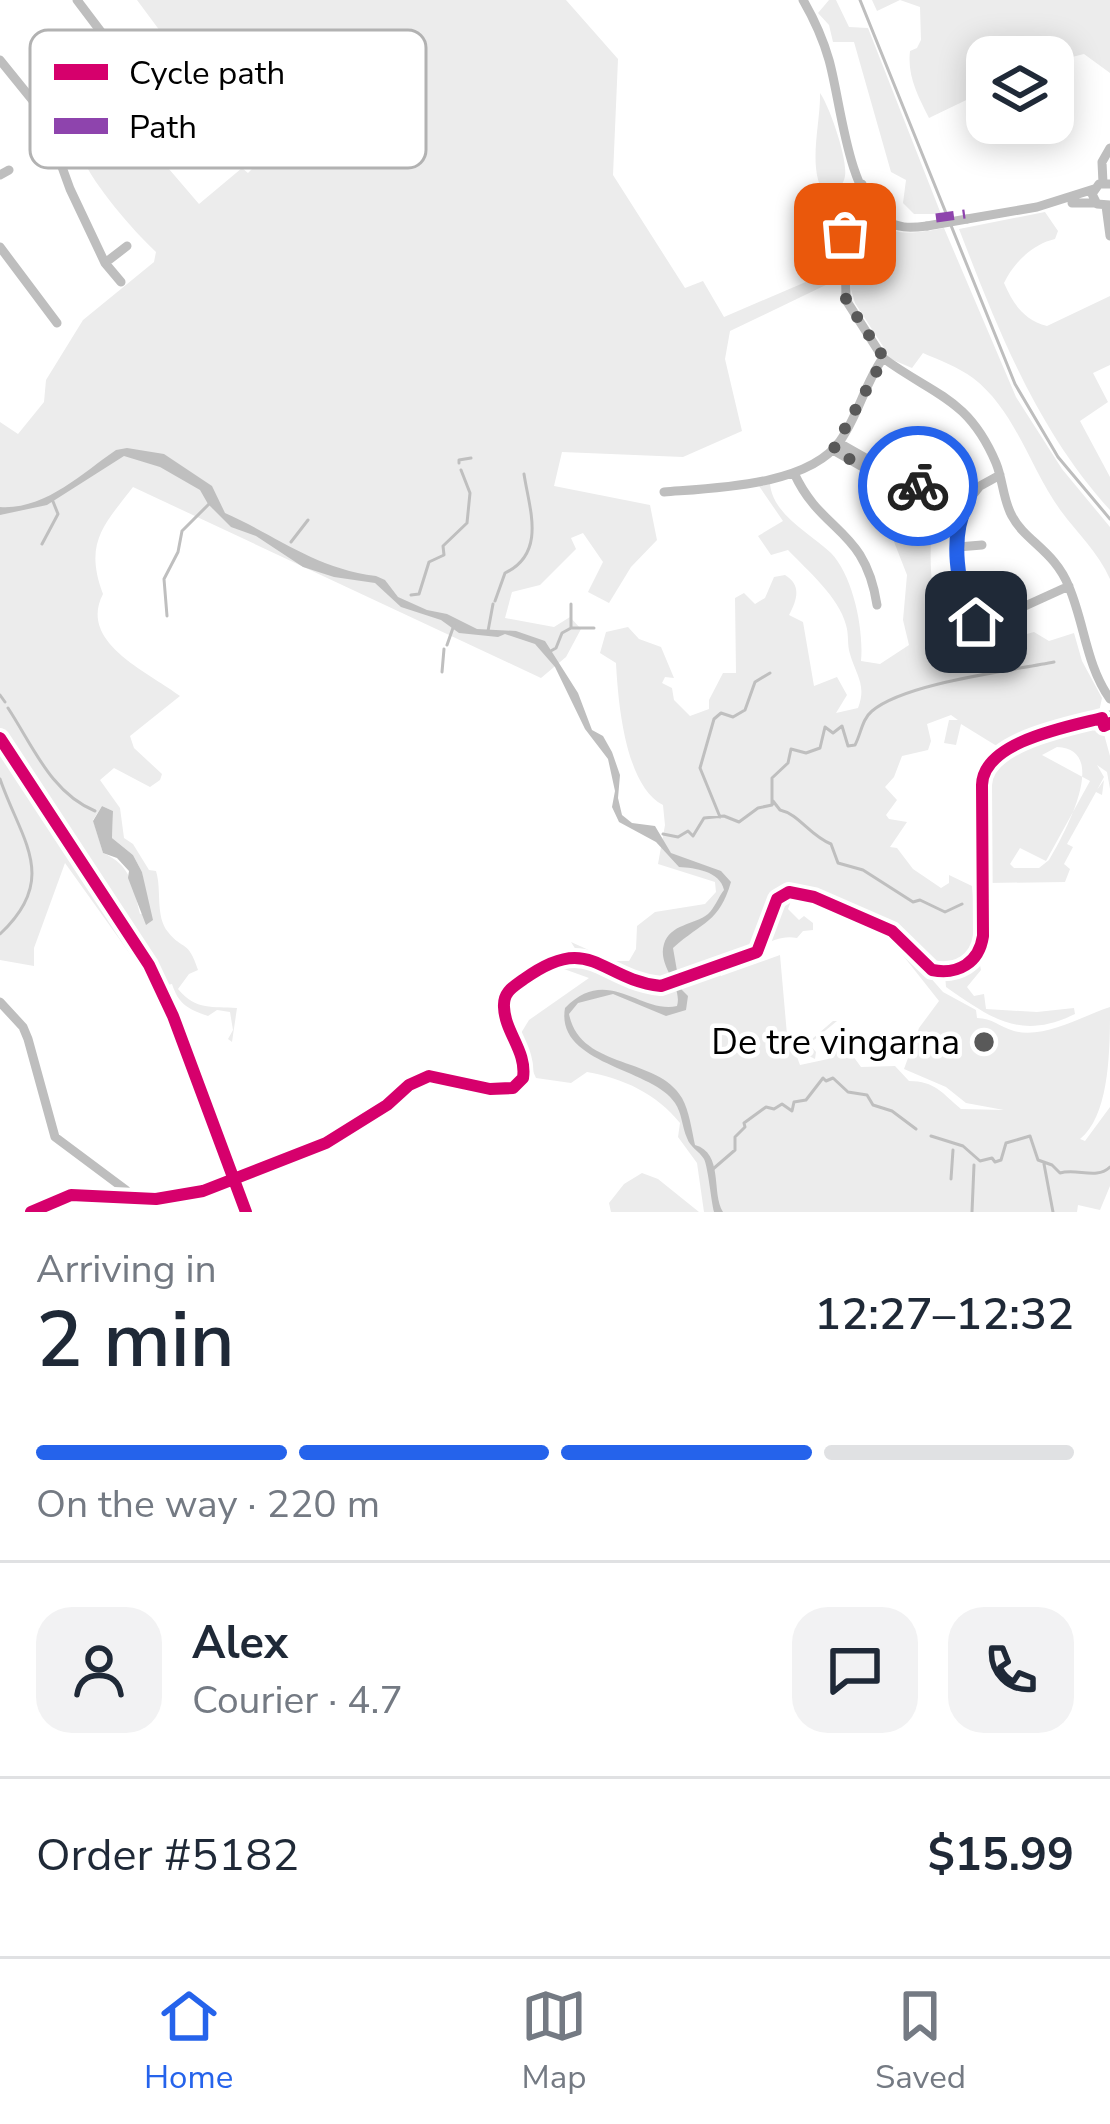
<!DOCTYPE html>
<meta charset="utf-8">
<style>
:root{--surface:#fff;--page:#f2f2f3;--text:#1f2937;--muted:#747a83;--line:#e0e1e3;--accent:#2563eb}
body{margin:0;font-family:"Nunito Sans",sans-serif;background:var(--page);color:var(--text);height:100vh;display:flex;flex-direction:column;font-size:45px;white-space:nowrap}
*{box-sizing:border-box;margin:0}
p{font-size:39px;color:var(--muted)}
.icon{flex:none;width:66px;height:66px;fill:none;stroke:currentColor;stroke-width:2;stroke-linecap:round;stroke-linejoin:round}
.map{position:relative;height:1212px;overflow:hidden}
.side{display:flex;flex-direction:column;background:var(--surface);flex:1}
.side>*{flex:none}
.controls{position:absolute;left:966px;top:36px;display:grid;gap:24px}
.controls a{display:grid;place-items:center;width:108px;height:108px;border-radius:24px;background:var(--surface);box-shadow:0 6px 30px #0003;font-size:60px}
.pin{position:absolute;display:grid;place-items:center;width:102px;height:102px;color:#fff;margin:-51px;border-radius:24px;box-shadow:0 6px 18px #0006}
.courier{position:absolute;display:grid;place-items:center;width:120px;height:120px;margin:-60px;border:9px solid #2563eb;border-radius:50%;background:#fff;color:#222;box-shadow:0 3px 15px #0007}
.summary em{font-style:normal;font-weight:600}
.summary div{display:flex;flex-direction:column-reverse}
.summary{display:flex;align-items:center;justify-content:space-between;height:204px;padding:0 36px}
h1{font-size:78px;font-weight:600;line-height:90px}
.bar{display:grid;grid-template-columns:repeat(4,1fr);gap:18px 12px;align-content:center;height:144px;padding:0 36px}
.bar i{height:15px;border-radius:9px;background:var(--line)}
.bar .current{background:var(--accent)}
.bar p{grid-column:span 4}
.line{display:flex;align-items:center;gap:30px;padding:0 36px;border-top:3px solid var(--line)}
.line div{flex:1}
.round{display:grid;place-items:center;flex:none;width:126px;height:126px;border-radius:36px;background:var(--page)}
.tabs{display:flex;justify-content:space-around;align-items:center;height:168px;border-top:3px solid var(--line);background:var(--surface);font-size:33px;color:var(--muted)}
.tabs a{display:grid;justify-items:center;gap:6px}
.tabs .current{color:var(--accent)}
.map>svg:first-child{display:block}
</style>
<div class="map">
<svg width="1110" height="1212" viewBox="0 0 1110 1212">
<rect width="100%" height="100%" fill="#fff"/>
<!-- green -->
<path fill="#ececec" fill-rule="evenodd" d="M137 0H566L618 59 613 175 685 288 703 281 724 317 829 272 832 282 730 331 725 359 742 431 683 457 562 452 554 486 650 505 657 540 631 567 609 603 588 592 603 562 583 533 571 538 576 549 540 585 512 592 505 618 554 627 570 617 581 629 566 657 541 678 133 487C103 526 84 543 103 594 78 642 146 671 180 696L130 736 134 748 162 774 160 780 150 787 114 768 100 780 120 808 124 838 133 844 149 870 156 871C162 890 155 916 168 932 183 951 188 939 198 970L189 974 178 989C196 1011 213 1006 237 1008L232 1042 228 1039 233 1030 230 1012 217 1010 208 1016C188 1009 179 1005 172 984L162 986 148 979 65 863 34 948V966L0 960V422L18 434 44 402 46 380 83 320 154 262 156 252C131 228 96 188 81 156 63 120 79 107 44 73L70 56 104 76 137 103 162 137 169 169 199 204 242 168 248 173 256 165 253 158 183 88 205 54 200 42 190 43 172 60 160 45V31ZM102 806 113 811 112 838 133 855 142 872 149 913 140 914C133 885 131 865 103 853L93 820Z
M829 0H836L849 27 868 28 941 214H914L903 203 906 180 891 172 854 42H833L829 25 818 13Z
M872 0H1110V73L1084 54 1068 58 1053 69V57H987V90L929 118C918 96 907 76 910 51L917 48 921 40 920 7 900 0 877 11Z
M820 93C829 105 848 159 845 176 844 186 834 192 828 198 805 174 821 124 820 93Z
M855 196C885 236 896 237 944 228L1016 397 1062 469 1110 527V579C1098 552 1078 534 1061 511 1030 469 1016 411 973 378 958 367 939 360 923 353L912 368 886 357 888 354 855 303 851 289 853 254 842 208 846 199Z
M1045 212 1058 231 1055 239C1033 244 1014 262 1004 283 1014 305 1023 319 1047 326L1110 296V365L1093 373 1108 402 1080 421 1110 477V510C1036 428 998 330 959 229Z
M770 484C773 515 810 533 831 553 853 576 864 629 861 661L880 664 909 645 903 620 907 575 891 534 911 526 932 523C929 567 928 620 964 651L1034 632 1049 641 1074 633 1082 661 1102 698 1099 712 1000 748 961 724 956 745 944 743 949 720H958L951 715 927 724 931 741 928 750 902 756 894 777 885 787 897 800 886 815 889 819 907 822 890 847 897 848 913 869 941 888 949 883V875L972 886 978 949C957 980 934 972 911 950L908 952 943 992 976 1010 977 1018C992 1018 1000 1027 1014 1031 1045 1039 1082 1016 1110 1007 1110 1049 1110 1115 1080 1139L1085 1141 1110 1107V1186L1100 1210 1078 1205 1077 1212H704L697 1163 678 1137 680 1123C657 1094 623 1078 587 1072L571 1083 536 1078 518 1038 529 1020 589 978 550 964 583 961 571 942 613 961H629L636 949 637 926 655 912 705 904 716 892 715 882 658 864 665 825 663 805C625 786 618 701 616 663L600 653 606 632 628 627 639 639 661 647 674 678 665 677 662 683 672 688 674 700 690 716 709 709V700L723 673H736L735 598 744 593 755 604 765 598 774 577 785 575C802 585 797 600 789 615L803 622 814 686 837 677 847 695 836 713 858 708C867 685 856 675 850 654 847 645 849 634 846 625 839 597 808 571 788 550L771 555 758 536 783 521 759 486ZM797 885 886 934 939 1001 919 1028 904 1069 946 1087 966 1103 1004 1110 961 1109C942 1093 935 1081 909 1081L895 1066 861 1067 847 1048 838 1049 828 1059 800 1065 797 1057 807 1055 815 1059 816 1052 809 1044 837 1021H833L812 1039 788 1046 780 955 721 976 719 969 683 980 681 972C710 954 711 968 735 960 756 952 774 933 797 938L803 931 813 930V923L804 916 799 920 788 909 791 901H798L793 887Z
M1101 723 1110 756V789L1107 772 1097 765 1104 777 1097 790 1104 780 1102 795 1096 792 1067 844 1073 847 1064 864 1070 869 1065 882 987 883 986 772 1002 754ZM1057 747C1110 749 1066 831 1049 860L1039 868H1014L1010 864 1020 848 1046 861 1090 781 1042 755Z
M978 955 981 970 967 987 974 996 984 994 986 1009 1037 1012 1074 1008 1075 1014C1020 1041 991 1018 946 987L945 975 964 969Z
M642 1173 658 1179 699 1212H611L609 1203 624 1184Z"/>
<!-- water -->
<path fill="#bfbfbf" d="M127 448 164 454 212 486 225 513C279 537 314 568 376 576L385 580 398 597 427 610 447 614 477 629 516 631 545 641 578 693 592 730 603 736 612 752 620 775 618 798 622 815 632 823 655 826 671 853 721 871 731 882C719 923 703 921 673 948L680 988 688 996 686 1010 666 1016 613 994 578 1003 569 1014C580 1070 658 1056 682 1098 689 1110 692 1131 695 1145 724 1153 711 1193 723 1212H714C711 1200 708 1167 704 1159 699 1151 690 1147 687 1138 682 1127 682 1113 675 1103 653 1068 555 1065 565 1008 607 964 640 1014 677 1006 683 985 657 966 664 944 670 924 694 925 708 914 714 909 719 896 724 890 720 871 695 868 679 867L656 842 619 822 612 807 615 791 608 759 585 729 555 667 535 644 505 634 498 637 459 633 441 620 401 607 375 583 334 577 303 567 256 536 231 527 208 504 200 490 160 467 124 456 47 505 0 515V507C45 510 81 474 116 450Z
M102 806 113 811 112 838 133 855 142 872 153 920 146 925 128 878 129 871 117 858 103 853 93 821Z"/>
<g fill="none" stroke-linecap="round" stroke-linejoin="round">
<!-- stream -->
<path stroke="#bfbfbf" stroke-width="3" d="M459 463V460L471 458
M291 542 308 520
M42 544 58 514 52 499
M411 595 419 594 429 562 444 555 443 546 467 523 470 493 461 470
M495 601 505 573C547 553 529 508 524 474
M167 616 164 579 178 552 182 531 209 504
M571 627V604
M488 631 493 604
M447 645 454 625
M549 652 556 648 562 633 571 628H594
M442 672 444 649
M0 695 5 702
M8 708C33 746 51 793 95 811
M0 779C21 840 60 878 0 934
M773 801 780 810C799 814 810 836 831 844L838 863 863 870 913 902 920 900 945 912 962 904
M720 817 700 768 714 719 721 713 733 717 745 710 755 682 770 673
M663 834 678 837 688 831 693 836 704 818 724 816 739 822 758 808 772 805V778L788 763 791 749 806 753 820 748 825 727 833 733 842 726 848 746 855 745C861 734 862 719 872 711 905 683 1009 671 1054 662
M931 1136 963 1146 980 1161 992 1158 995 1162 1001 1160 1006 1143 1030 1136 1038 1160 1052 1165 1060 1173C1077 1168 1097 1180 1110 1167
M1044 1164 1053 1212
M713 1169 735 1150V1137L745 1127 744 1123 766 1107 774 1109 782 1104 792 1111 794 1102 806 1100 823 1078 826 1081 833 1078 848 1092 867 1095 873 1105 892 1111 916 1129
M951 1179 953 1150
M972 1212 974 1165"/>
<!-- minor -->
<path stroke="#bebebe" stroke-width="9" d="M77 0 114 49 175 87 251 163
M803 0C814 19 823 39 829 60 841 103 847 189 883 218 896 229 911 228 927 226
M0 60 42 112 70 189 105 263 121 282
M207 163 229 141
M0 175 9 170
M1103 183 1102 162 1110 148
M1110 184H1099L1092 194 1097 204 1110 205
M1072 203H1095
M1106 206 1110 236
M967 219 1037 207 1094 189
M0 247 57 323
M105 263 127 246
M883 358C933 395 968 397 996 463 1003 480 1003 500 1012 516 1025 541 1055 551 1069 587 1085 625 1086 665 1110 699
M909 439 953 474 955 488
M833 450 868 470H879L876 464 839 443
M879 470 912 485 943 492V496L968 501 980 486 1000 475
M794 473C822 534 865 527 877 605
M664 492C714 488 809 486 840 441 858 416 865 383 883 358L846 300 845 239 838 205 846 193 862 184
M968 501C949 534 956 591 976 622L1025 606 1069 586
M958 547 982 545
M966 601 994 589
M982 947V785L987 764 1006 749 1110 715
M0 1002 23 1027 28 1039 55 1137 126 1190 127 1199
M31 1212 71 1195 156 1199 203 1191 326 1143 387 1105 417 1081 434 1076"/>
<!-- tram -->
<path stroke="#bebebe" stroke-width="3" d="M860 0 1015 384 1058 457 1110 519"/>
<!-- minor-bridge -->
<path stroke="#bebebe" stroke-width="9" d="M927 226 967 219"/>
<!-- quiet -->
<path stroke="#8e44ad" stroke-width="9" stroke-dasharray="18 9" stroke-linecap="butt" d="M936 218 965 214"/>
<!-- cycleway casing -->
<g stroke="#fff" stroke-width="20">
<path id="cycleway" d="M0 738 149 965 173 1016 246 1212
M31 1212 71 1195 156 1199 203 1191 326 1143 387 1105 409 1085 429 1076 490 1089 513 1088 523 1078C527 1051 505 1033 504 1007 503 992 513 987 524 979 591 931 599 979 661 986L757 952 777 899 789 892 814 897 892 931 932 970C958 975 979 963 983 936L982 785C983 742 1066 727 1102 718L1104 726 1110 723"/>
</g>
<!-- cycleway -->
<use href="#cycleway" stroke="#d6006c" stroke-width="12"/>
</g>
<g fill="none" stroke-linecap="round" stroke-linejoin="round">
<!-- done -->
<path stroke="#595959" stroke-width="12" stroke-dasharray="0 21.6" d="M845 234 846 300 884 358 833 450C861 466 887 477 918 486"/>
<!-- route -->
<path stroke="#2563eb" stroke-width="15" d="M918 486 968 501C949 534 956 591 976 622"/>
</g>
<!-- markers -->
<circle fill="#595959" stroke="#fff" stroke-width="4.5" cx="984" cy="1042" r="12"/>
<g text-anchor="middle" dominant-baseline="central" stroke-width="9" stroke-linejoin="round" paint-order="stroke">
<!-- poi labels -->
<g font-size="36" fill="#000" stroke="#fff" text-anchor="end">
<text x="960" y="1042">De tre vingarna</text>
</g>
</g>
<!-- legend -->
<rect x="30" y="30" width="396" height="138" rx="18" fill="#fff" stroke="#b2b2b2" stroke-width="3"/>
<rect x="54" y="64" width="54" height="16" fill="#d6006c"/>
<rect x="54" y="118" width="54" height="16" fill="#8e44ad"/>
<g font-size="33" fill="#000">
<text x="129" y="84">Cycle path</text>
<text x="129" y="138">Path</text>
</g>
</svg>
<div class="controls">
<a><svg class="icon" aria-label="layers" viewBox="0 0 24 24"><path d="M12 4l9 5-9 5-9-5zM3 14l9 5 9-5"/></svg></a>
</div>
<div class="pin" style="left:845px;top:234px;background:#ea580c"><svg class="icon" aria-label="bag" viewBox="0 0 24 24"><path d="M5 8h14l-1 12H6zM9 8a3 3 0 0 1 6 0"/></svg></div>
<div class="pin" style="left:976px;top:622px;background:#1f2937"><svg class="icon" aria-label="home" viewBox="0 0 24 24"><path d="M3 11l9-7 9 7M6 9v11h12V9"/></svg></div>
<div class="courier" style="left:918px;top:486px"><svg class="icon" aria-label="bike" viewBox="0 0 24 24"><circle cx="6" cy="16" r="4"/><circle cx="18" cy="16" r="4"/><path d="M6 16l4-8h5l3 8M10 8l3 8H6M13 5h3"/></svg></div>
</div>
<section class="side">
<div class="summary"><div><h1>2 min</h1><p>Arriving in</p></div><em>12:27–12:32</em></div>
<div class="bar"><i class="current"></i><i class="current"></i><i class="current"></i><i></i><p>On the way · 220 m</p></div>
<div class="line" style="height:216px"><a class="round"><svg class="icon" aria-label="person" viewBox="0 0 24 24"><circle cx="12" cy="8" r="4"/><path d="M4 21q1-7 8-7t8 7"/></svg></a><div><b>Alex</b><p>Courier · 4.7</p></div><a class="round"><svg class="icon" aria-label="chat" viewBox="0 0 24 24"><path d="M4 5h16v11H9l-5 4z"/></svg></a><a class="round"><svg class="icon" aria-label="phone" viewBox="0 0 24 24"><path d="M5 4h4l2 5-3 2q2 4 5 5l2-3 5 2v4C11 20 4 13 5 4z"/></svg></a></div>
<div class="line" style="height:156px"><div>Order #5182</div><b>$15.99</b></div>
</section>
<nav class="tabs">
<a class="current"><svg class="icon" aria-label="home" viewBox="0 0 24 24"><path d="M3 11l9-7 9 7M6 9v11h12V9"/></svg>Home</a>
<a><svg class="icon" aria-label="map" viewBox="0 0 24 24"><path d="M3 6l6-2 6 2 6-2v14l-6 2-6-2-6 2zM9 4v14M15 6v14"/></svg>Map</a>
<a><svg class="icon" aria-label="saved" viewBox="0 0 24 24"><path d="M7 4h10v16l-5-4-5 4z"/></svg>Saved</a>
</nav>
